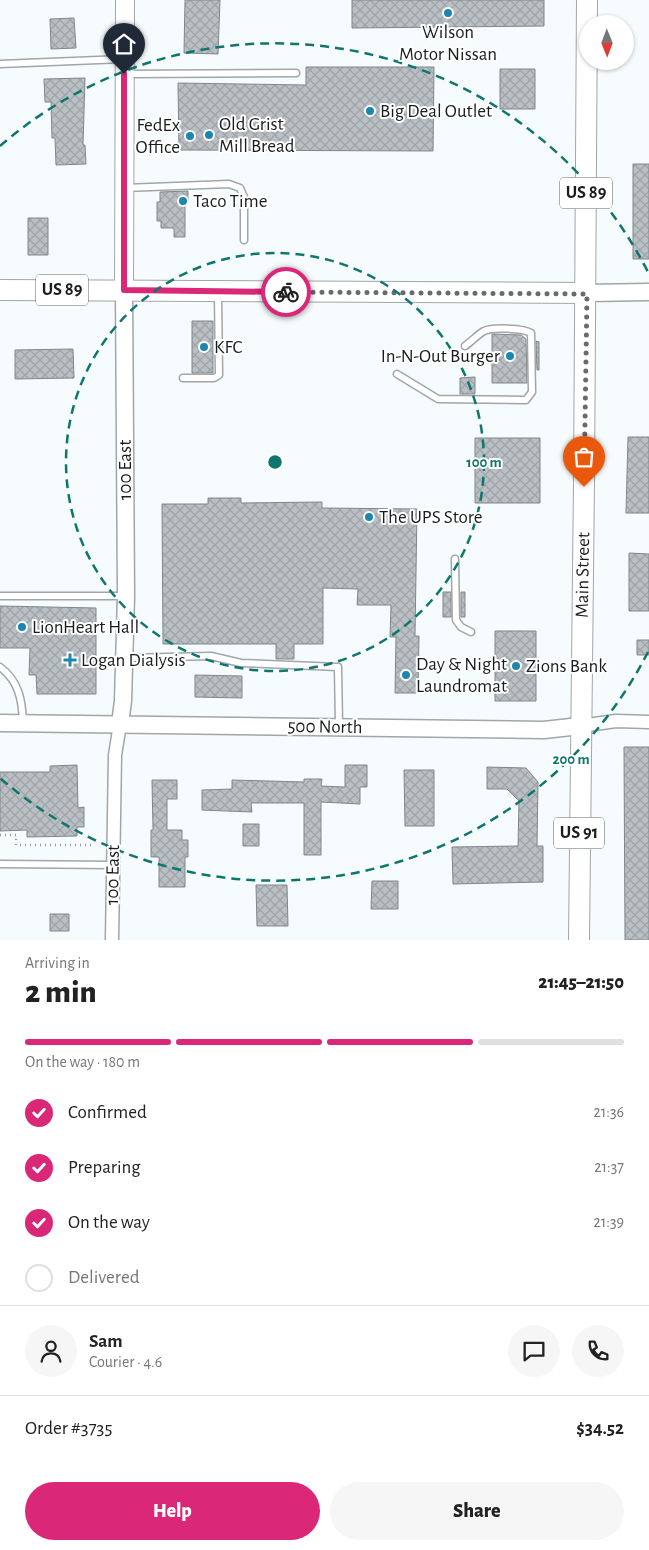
<!DOCTYPE html>
<meta charset="utf-8">
<style>
:root{--surface:#fff;--page:#f6f6f6;--text:#222;--muted:#767676;--line:#e0e0e0;--accent:#db2777}
body{margin:0;font-family:"Alegreya Sans",sans-serif;background:var(--page);color:var(--text);height:100vh;display:flex;flex-direction:column;font-size:19px;white-space:nowrap}
*{box-sizing:border-box;margin:0}
p{font-size:16px;color:var(--muted)}
.icon{flex:none;width:28px;height:28px;fill:none;stroke:currentColor;stroke-width:2;stroke-linecap:round;stroke-linejoin:round}
.map{position:relative;height:940px;overflow:hidden}
.sheet{display:flex;flex-direction:column;background:var(--surface);flex:1}
.sheet>*{flex:none}
.needle{width:32px;rotate:179deg}
.controls{position:absolute;left:579px;top:15px;display:grid;gap:10px}
.controls a{display:grid;place-items:center;width:55px;height:55px;border-radius:50%;background:var(--surface);box-shadow:0 1px 4px #0004;font-size:25px}
.pin{position:absolute;display:grid;place-items:center;width:42px;height:42px;color:#fff;margin:-51px -21px;border-radius:50% 50% 50% 0;rotate:-45deg;box-shadow:0 0 5px #0007}
.pin .icon{rotate:45deg}
.courier{position:absolute;display:grid;place-items:center;width:50px;height:50px;margin:-25px;border:4px solid #db2777;border-radius:50%;background:#fff;color:#222;box-shadow:0 1px 6px #0007}
.summary em{font-style:normal;font-weight:800}
.summary div{display:flex;flex-direction:column-reverse}
.summary{display:flex;align-items:center;justify-content:space-between;height:85px;padding:0 25px}
h1{font-size:32px;font-weight:800;line-height:38px}
.bar{display:grid;grid-template-columns:repeat(4,1fr);gap:8px 5px;align-content:center;height:60px;padding:0 25px}
.bar i{height:6px;border-radius:4px;background:var(--line)}
.bar .active{background:var(--accent)}
.bar p{grid-column:span 4}
.line{display:flex;align-items:center;gap:12px;padding:0 25px;border-top:1px solid var(--line)}
.line div{flex:1}
.round{display:grid;place-items:center;flex:none;width:52px;height:52px;border-radius:26px;background:var(--page)}
ol{padding:0 25px;list-style:none}
li{display:flex;align-items:center;gap:15px;height:55px}
li p{margin-inline-start:auto}
li .icon{padding:5px;border-radius:50%;background:var(--accent);color:#fff;stroke-width:4}
li:last-child{color:var(--muted)}
li i{width:28px;height:28px;border:2px solid var(--line);border-radius:50%}
.action{display:flex;gap:10px;margin-top:auto;padding:10px 25px}
.action a{flex:1;height:58px;border-radius:30px;background:var(--accent);color:#fff;font-size:20px;font-weight:800;line-height:58px;text-align:center}
.action a+a{background:var(--page);color:var(--text)}
.map>svg:first-child{display:block}
</style>
<div class="map">
<svg width="649" height="940" viewBox="0 0 649 940">
<defs>
<pattern id="building-cross-hatch" width="8" height="8" patternUnits="userSpaceOnUse" patternTransform="scale(1.25)"><rect width="8" height="8" fill="#b9bfc3"/><path d="M0 0l8 8M0 8l8-8" fill="none" stroke="#9ea4a7"/></pattern>
</defs>
<rect width="100%" height="100%" fill="#f6fbfe"/>
<!-- building -->
<path fill="url(#building-cross-hatch)" stroke="#80878a" d="M185 0H220L218 54 184 53Z
M352 0H544V26L352 28Z
M74 18 76 48 51 49 50 19Z
M306 67H434L433 151 179 150 178 83 306 85Z
M500 69H535V109H500Z
M85 78 83 145H85L86 164 56 165 55 138H52L51 102H45L44 79Z
M633 164H649V259H633Z
M188 191V201H185V237H174V228H161V221H157V202H160V192Z
M28 218H48V255H28Z
M192 321H213V373H192Z
M492 334 521 335 526 339 527 383H492Z
M536 341 539 342V370H537Z
M73 349 74 378 15 379V350Z
M475 377V394H460V378Z
M628 437H649V513H626Z
M475 438H540V503H475Z
M208 498H241V503L322 502V508L417 509 415 636H419L418 693H395L396 637H390L391 605H357L358 589 323 588V644H294V659H276V644H163L162 504H208Z
M629 553 649 554V611H629Z
M443 592H451V617H443Z
M461 592H465V617H461Z
M0 606 96 608V694H37L36 675H29L30 648H0Z
M495 631H536V701H495Z
M637 640H649V655H637Z
M195 675 242 676V698L195 697Z
M624 747H649V940H625Z
M77 765 78 808 84 807V827H77V836L27 837V830L0 831V772H50V766Z
M345 765H367V787H360V804L321 802V855H304V803H251L252 812 202 810V790L232 789V780L304 782V779H322L321 786 345 787Z
M487 767 526 768 538 782 537 846H543V882L453 884 452 847 518 846 519 801 507 789H487Z
M404 770H434V826H405Z
M152 780H177V799H167V830H182V840H188V857H185V887H159V857H151V830H153Z
M243 824H259V846H243Z
M372 881H398V909H371Z
M256 885H287L288 926H257Z
M50 914H69V931H50Z"/>
<g fill="none" stroke-linecap="round" stroke-linejoin="round">
<!-- service casing -->
<g stroke="#a0a6a9" stroke-width="9">
<path id="service" d="M0 64 123 59
M126 74 296 73
M124 188 229 184 240 188 244 197V240
M397 374 438 399 526 400 532 392 531 333C524 328 492 327 484 331 477 335 471 342 465 346
M183 378H214L219 375 218 293
M455 559 456 620 461 627 471 632
M0 596H124
M125 658 211 656 241 663 338 667 339 726
M0 667C19 681 22 700 23 722
M0 864 113 865"/>
</g>
<!-- minor casing -->
<g stroke="#a0a6a9" stroke-width="15">
<path id="minor" d="M580 726 616 721 649 722
M112 940 115 755 120 724"/>
</g>
<!-- tertiary casing -->
<g stroke="#a0a6a9" stroke-width="19">
<path id="tertiary" d="M587 293 649 292
M0 723 544 730 580 726
M120 724 123 701 126 596 124 290"/>
</g>
<!-- secondary casing -->
<g stroke="#a0a6a9" stroke-width="20">
<path id="secondary" d="M124 290 125 0"/>
</g>
<!-- primary casing -->
<g stroke="#a0a6a9" stroke-width="22">
<path id="primary" d="M0 290 587 293
M579 940C582 627 587 313 587 0"/>
</g>
<!-- path -->
<path stroke="#969a9c" stroke-width="2.5" stroke-dasharray="1 4" stroke-linecap="butt" d="M0 835H16V845H92"/>
<!-- service -->
<use href="#service" stroke="#fff" stroke-width="6"/>
<!-- minor -->
<use href="#minor" stroke="#fff" stroke-width="12"/>
<!-- tertiary -->
<use href="#tertiary" stroke="#fff" stroke-width="16"/>
<!-- secondary -->
<use href="#secondary" stroke="#fff" stroke-width="18"/>
<!-- primary -->
<use href="#primary" stroke="#fff" stroke-width="20"/>
</g>
<g fill="none" stroke-linecap="round" stroke-linejoin="round">
<!-- done -->
<path stroke="#676b6c" stroke-width="5" stroke-dasharray="0 9" d="M286 292 587 294 584 487"/>
<!-- route -->
<path stroke="#db2777" stroke-width="6" d="M124 74V290L286 292"/>
</g>
<!-- distance rings -->
<g fill="none" stroke="#0f766e" stroke-width="2.5" stroke-dasharray="9 6">
<circle cx="275" cy="462" r="209"/>
<path d="M648 652A419 419 0 0 1 0 778M0 146A419 419 0 0 1 648 272"/>
</g>
<!-- markers -->
<g fill="#1d86af" stroke="#fff" stroke-width="2">
<circle cx="448" cy="13" r="5"/>
<circle cx="370" cy="111" r="5"/>
<circle cx="209" cy="135" r="5"/>
<circle cx="190" cy="136" r="5"/>
<circle cx="183" cy="201" r="5"/>
<circle cx="204" cy="347" r="5"/>
<circle cx="510" cy="356" r="5"/>
<circle cx="369" cy="517" r="5"/>
<circle cx="22" cy="627" r="5"/>
<path d="M67.5 652.5h5v5h5v5h-5v5h-5v-5h-5v-5h5z"/>
<circle cx="516" cy="666" r="5"/>
<circle cx="406" cy="675" r="5"/>
</g>
<g text-anchor="middle" dominant-baseline="central" stroke-width="4" stroke-linejoin="round" paint-order="stroke">
<!-- shield labels -->
<g fill="#fff" stroke="#5f6162" stroke-width="1">
<rect x="560" y="177.5" width="52" height="31" rx="4"/>
<rect x="36" y="274.5" width="52" height="31" rx="4"/>
<rect x="554" y="817.5" width="50" height="31" rx="4"/>
</g>
<g font-size="18" font-weight="bold" fill="#1a1d1e">
<text x="586" y="193">US 89</text>
<text x="62" y="290">US 89</text>
<text x="579" y="833">US 91</text>
</g>
<!-- poi labels -->
<g font-size="19" fill="#1a1d1e" stroke="#fff" text-anchor="start">
<text x="448" y="32" text-anchor="middle">Wilson<tspan x="448" dy="22">Motor Nissan</tspan></text>
<text x="380" y="111">Big Deal Outlet</text>
<text x="219" y="124">Old Grist<tspan x="219" dy="22">Mill Bread</tspan></text>
<text x="180" y="125" text-anchor="end">FedEx<tspan x="180" dy="22">Office</tspan></text>
<text x="193" y="201">Taco Time</text>
<text x="214" y="347">KFC</text>
<text x="500" y="356" text-anchor="end">In-N-Out Burger</text>
<text x="379" y="517">The UPS Store</text>
<text x="32" y="627">LionHeart Hall</text>
<text x="81" y="660">Logan Dialysis</text>
<text x="416" y="664">Day &amp; Night<tspan x="416" dy="22">Laundromat</tspan></text>
<text x="526" y="666">Zions Bank</text>
</g>
<!-- street labels -->
<g font-size="19" fill="#1a1d1e" stroke="#fff">
<text transform="translate(125 470) rotate(-90)">100 East</text>
<text transform="translate(583 575) rotate(-89)">Main Street</text>
<text transform="translate(325 727) rotate(1)">500 North</text>
<text transform="translate(113 875) rotate(-89)">100 East</text>
</g>
</g>
<circle cx="275" cy="462" r="8" fill="#0f766e" stroke="#fff" stroke-width="2.5"/>
<g font-size="15" text-anchor="middle" font-weight="bold" fill="#0f766e" stroke="#fff" stroke-width="4" stroke-linejoin="round" paint-order="stroke">
<text x="484" y="467">100 m</text>
<text x="571" y="764">200 m</text>
</g>
</svg>
<div class="controls">
<a><svg class="needle" viewBox="-14 -14 28 28"><path d="M0-13l5 13h-10z" fill="#e53935"/><path d="M0 13l5-13h-10z" fill="#767676"/></svg></a>
</div>
<div class="pin" style="left:584px;top:487px;background:#ea580c"><svg class="icon" aria-label="bag" viewBox="0 0 24 24"><path d="M5 8h14l-1 12H6zM9 8a3 3 0 0 1 6 0"/></svg></div>
<div class="pin" style="left:124px;top:74px;background:#1f2937"><svg class="icon" aria-label="home" viewBox="0 0 24 24"><path d="M3 11l9-7 9 7M6 9v11h12V9"/></svg></div>
<div class="courier" style="left:286px;top:292px"><svg class="icon" aria-label="bike" viewBox="0 0 24 24"><circle cx="6" cy="16" r="4"/><circle cx="18" cy="16" r="4"/><path d="M6 16l4-8h5l3 8M10 8l3 8H6M13 5h3"/></svg></div>
</div>
<section class="sheet">
<div class="summary"><div><h1>2 min</h1><p>Arriving in</p></div><em>21:45–21:50</em></div>
<div class="bar"><i class="active"></i><i class="active"></i><i class="active"></i><i></i><p>On the way · 180 m</p></div>
<ol>
<li><svg class="icon" aria-label="check" viewBox="0 0 24 24"><path d="M5 12l5 5 9-10"/></svg>Confirmed<p>21:36</p></li>
<li><svg class="icon" aria-label="check" viewBox="0 0 24 24"><path d="M5 12l5 5 9-10"/></svg>Preparing<p>21:37</p></li>
<li><svg class="icon" aria-label="check" viewBox="0 0 24 24"><path d="M5 12l5 5 9-10"/></svg>On the way<p>21:39</p></li>
<li><i></i>Delivered</li>
</ol>
<div class="line" style="height:90px"><a class="round"><svg class="icon" aria-label="person" viewBox="0 0 24 24"><circle cx="12" cy="8" r="4"/><path d="M4 21q1-7 8-7t8 7"/></svg></a><div><b>Sam</b><p>Courier · 4.6</p></div><a class="round"><svg class="icon" aria-label="chat" viewBox="0 0 24 24"><path d="M4 5h16v11H9l-5 4z"/></svg></a><a class="round"><svg class="icon" aria-label="phone" viewBox="0 0 24 24"><path d="M5 4h4l2 5-3 2q2 4 5 5l2-3 5 2v4C11 20 4 13 5 4z"/></svg></a></div>
<div class="line" style="height:65px"><div>Order #3735</div><b>$34.52</b></div>
<div class="action"><a>Help</a><a>Share</a></div>
</section>
